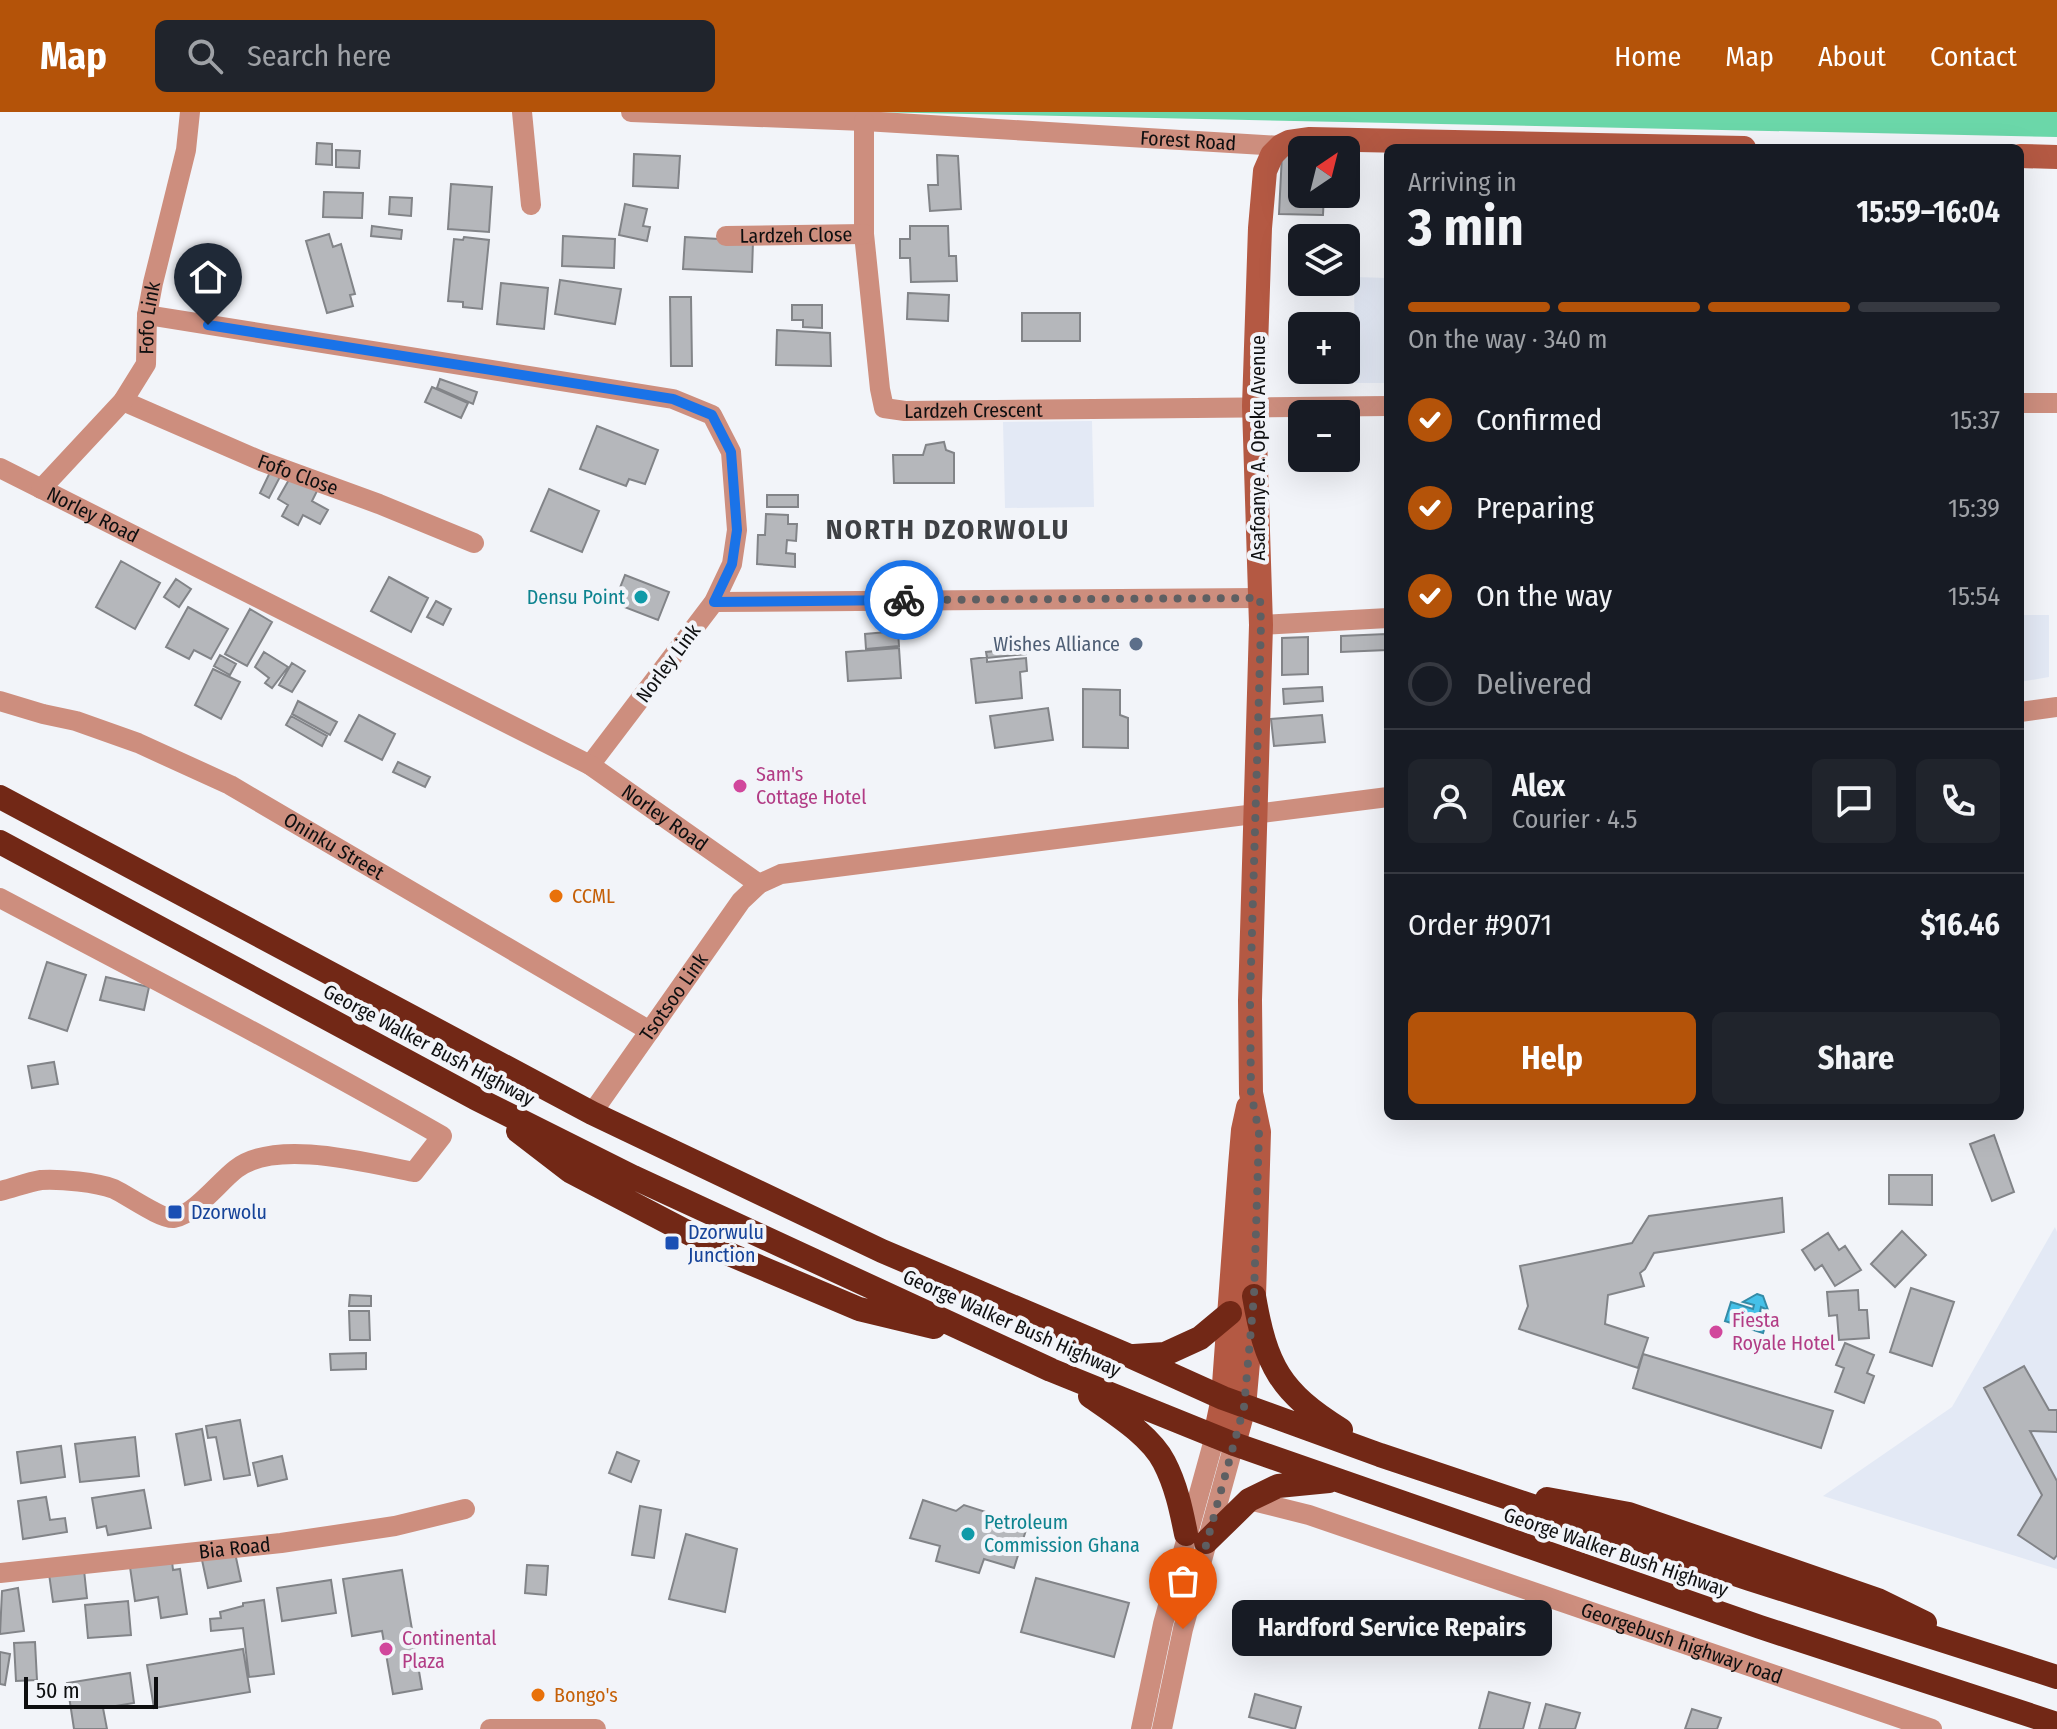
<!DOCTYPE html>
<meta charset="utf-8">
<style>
:root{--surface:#171b24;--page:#20242c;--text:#f1f3f6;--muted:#9ea1a6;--line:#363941;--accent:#b45309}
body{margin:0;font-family:"Fira Sans Condensed",sans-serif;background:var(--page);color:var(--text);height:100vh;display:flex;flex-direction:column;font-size:30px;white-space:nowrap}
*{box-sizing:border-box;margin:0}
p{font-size:26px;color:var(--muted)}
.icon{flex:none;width:44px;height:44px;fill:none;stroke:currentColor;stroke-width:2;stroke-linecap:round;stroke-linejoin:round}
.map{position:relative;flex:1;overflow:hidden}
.details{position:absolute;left:1384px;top:32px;width:640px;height:976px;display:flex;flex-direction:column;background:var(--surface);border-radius:12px;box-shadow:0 8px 32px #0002}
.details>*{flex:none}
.needle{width:52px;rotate:35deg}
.tools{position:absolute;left:1288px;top:24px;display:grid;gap:16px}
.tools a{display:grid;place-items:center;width:72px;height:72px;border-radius:12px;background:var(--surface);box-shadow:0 8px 32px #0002;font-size:40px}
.scale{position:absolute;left:24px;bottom:20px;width:134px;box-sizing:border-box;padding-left:8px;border:4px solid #0e0f10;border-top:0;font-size:22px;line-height:28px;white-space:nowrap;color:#0e0f10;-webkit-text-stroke:6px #f2f4f9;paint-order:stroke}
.pin{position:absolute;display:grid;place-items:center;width:68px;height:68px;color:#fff;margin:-82px -34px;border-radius:50% 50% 50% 0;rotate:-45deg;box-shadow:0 0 8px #0007}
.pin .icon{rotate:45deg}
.courier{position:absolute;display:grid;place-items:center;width:80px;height:80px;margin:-40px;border:6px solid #1a73e8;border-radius:50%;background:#fff;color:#222;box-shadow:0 2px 10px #0007}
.bubble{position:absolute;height:56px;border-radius:12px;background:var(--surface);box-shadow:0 8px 32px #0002;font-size:26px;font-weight:700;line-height:56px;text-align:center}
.overview em{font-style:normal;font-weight:700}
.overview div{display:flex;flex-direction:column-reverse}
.overview{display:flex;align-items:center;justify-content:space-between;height:136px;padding:0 24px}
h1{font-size:52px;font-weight:700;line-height:60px}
.bar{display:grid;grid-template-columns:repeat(4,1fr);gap:12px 8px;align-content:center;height:96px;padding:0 24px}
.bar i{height:10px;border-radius:6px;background:var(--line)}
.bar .active{background:var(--accent)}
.bar p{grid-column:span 4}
.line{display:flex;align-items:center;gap:20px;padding:0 24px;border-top:2px solid var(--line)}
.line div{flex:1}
.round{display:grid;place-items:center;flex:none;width:84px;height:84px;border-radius:12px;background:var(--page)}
ol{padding:0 24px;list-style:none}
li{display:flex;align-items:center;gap:24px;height:88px}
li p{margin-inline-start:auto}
li .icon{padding:8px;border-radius:50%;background:var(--accent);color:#fff;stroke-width:4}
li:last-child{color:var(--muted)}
li i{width:44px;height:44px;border:4px solid var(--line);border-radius:50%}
.primary-button{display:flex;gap:16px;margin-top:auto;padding:16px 24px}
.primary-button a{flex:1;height:92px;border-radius:12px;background:var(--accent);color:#fff;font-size:32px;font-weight:700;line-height:92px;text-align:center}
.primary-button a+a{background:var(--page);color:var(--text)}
header{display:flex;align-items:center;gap:48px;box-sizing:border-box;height:112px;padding:0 40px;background:var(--accent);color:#fff}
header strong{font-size:38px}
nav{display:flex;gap:44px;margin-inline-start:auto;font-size:28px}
.search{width:560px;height:72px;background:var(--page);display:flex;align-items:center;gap:20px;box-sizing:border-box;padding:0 28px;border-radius:12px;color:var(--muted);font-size:30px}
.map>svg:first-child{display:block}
</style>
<header>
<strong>Map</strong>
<div class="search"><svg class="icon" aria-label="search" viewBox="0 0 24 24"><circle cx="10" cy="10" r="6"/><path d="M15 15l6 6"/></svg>Search here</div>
<nav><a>Home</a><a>Map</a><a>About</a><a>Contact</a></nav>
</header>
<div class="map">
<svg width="2057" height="1617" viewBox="0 0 2057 1617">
<rect width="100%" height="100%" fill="#f2f4f9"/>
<!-- built -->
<path fill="#e3e9f5" d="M1354 165 1388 166V271H1355Z
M1092 309 1094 395 1005 396 1003 310Z
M2020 503H2049V565L2020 570Z
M2055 1115 2057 1120V1457L1823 1384 1952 1295Z"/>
<!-- forest -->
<path fill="#6bd7a9" d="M872 0H2057V25Z"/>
<!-- water -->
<path fill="#44c0e8" stroke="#348ba7" stroke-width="2" d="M1757 1182 1763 1184 1768 1198 1761 1195 1760 1200 1769 1203 1763 1221 1725 1209 1731 1190 1753 1197 1754 1193 1743 1190Z"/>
<!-- building -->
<path fill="#b5b7bb" stroke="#828488" stroke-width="2" d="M317 31 332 32V53L316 52Z
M336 38 360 39 359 56 336 55Z
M634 42 680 44 678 76 633 74Z
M1282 42 1302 43V82H1324L1323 103 1279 102Z
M937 43 958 44 961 97 930 99 928 73H938Z
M451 72 492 75 489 120 448 117Z
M324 80 363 81 362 106 323 105Z
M390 85 412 86 411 104 389 102Z
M625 92 647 97 643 114 650 115 647 129 619 123Z
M372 114 402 118 401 127 371 124Z
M910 114H948L949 144H956L957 169 911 170 910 146H900V127H910Z
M329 122 333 135 341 132 355 182 350 183 353 194 327 201 306 129Z
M563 124 615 127 614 156 562 154Z
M464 125 489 128 482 197 463 195V190L448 189 454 127 463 128Z
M685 125 753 129 752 160 683 157Z
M560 168 621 177 615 212 555 202Z
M501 171 548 176 544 217 497 212Z
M908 181 949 183 948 209 907 207Z
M670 185H691L692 254H671Z
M792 193H822V216L803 215V208H792Z
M1022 201H1080V229H1022Z
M777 218 830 221 831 254 776 253Z
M440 267 477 280 473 292 437 276Z
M432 275 468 291 461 306 425 290Z
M597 314 658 338 645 372 629 367 626 374 580 357Z
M944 330 946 338 954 341V371H894L893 343H923L926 333Z
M272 356 282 361 269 386 260 381Z
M291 364 317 379 312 389 328 398 320 412 303 403 298 413 282 404 288 393 278 387Z
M549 377 599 399 582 440 531 419Z
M767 383H798V395H767Z
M766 402 788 403V412H797L796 429 787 428 786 441 795 442V455L757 452 758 423H765Z
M121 449 160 471 135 517 96 495Z
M625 463 669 480 658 508 614 491Z
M389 465 428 486 411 520 371 499Z
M176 467 191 477 179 495 164 485Z
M436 489 451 497 443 513 427 505Z
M188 495 228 517 211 547 194 538 189 547 166 535Z
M250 497 272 510 247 554 225 542Z
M898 519 899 534 866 537 865 522Z
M1386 522 1387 538 1341 540V524Z
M1308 525V562L1282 563V526Z
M899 536 901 566 848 569 846 540Z
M1025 536 1026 542 987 546 986 540Z
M264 540 288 555 272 576 265 571 269 566 255 555Z
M220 543 236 552 230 563 214 554Z
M987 545V550L1026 546 1027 559 1020 560 1022 586 976 591 971 547Z
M292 551 305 559 292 580 279 573Z
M213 557 240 570 221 607 195 593Z
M1322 575 1323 589 1284 592 1283 577Z
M1083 577 1120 578V603L1128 606V636L1083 635Z
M298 589 337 610 330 623 292 602Z
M1048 596 1053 628 995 636 990 604Z
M359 603 395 622 382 648 345 629Z
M1322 603 1325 630 1274 634 1271 607Z
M291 604 327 624 322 634 286 613Z
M398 650 430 665 425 675 393 660Z
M47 850 86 863 67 919 29 906Z
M106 865 149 875 144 898 100 888Z
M54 950 58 972 32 976 28 954Z
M1994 1023 2014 1080 1992 1089 1970 1032Z
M1889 1063H1932V1093L1889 1092Z
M1782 1086 1784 1120 1654 1141 1645 1157 1640 1161 1644 1174 1608 1183 1605 1212 1648 1226 1638 1256 1519 1217 1528 1194 1520 1154 1632 1131 1649 1104Z
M1902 1119 1926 1143 1895 1175 1871 1152Z
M1828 1121 1839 1138 1845 1134 1861 1158 1835 1174 1822 1153 1815 1158 1802 1138Z
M1911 1176 1954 1190 1932 1254 1890 1240Z
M1858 1178 1859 1198H1867L1869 1226 1839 1228 1837 1203 1829 1204 1827 1180Z
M350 1183 371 1184V1194H349Z
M349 1199H369L370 1228H350Z
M1845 1231 1874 1243 1867 1261 1874 1264 1864 1291 1835 1280 1844 1256 1836 1253Z
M366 1241V1257L331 1258 330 1242Z
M1643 1242 1833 1299 1821 1336 1633 1276Z
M2024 1254 2049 1298H2057V1320L2030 1319 2057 1369V1443L2054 1447 2018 1423 2042 1383 1984 1276Z
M240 1308 250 1363 224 1367 216 1325 208 1326 206 1314Z
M202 1317 211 1368 185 1373 176 1322Z
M135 1325 139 1364 80 1370 75 1332Z
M61 1334 65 1365 21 1371 17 1340Z
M617 1340 639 1349 631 1370 609 1361Z
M282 1344 287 1367 258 1374 253 1351Z
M144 1378 151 1416 108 1423 106 1414 97 1416 92 1386Z
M46 1385 50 1408 65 1406 67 1420 23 1427 18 1389Z
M923 1388 956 1399 964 1393 986 1400 994 1409 1026 1418 1014 1456 984 1447 979 1461 936 1449 940 1434 910 1426Z
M640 1394 661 1398 654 1446 632 1443Z
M686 1422 737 1437 725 1500 669 1487Z
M235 1441 241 1469 208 1476 202 1448Z
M172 1449 173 1458 180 1457 187 1502 161 1506 158 1485 135 1489 130 1455Z
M527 1453 548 1454 546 1483 525 1481Z
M84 1458 87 1486 53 1490 49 1462Z
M402 1458 422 1577 393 1582 382 1519 352 1524 343 1467Z
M1036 1466 1129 1491 1114 1545 1021 1520Z
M331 1468 336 1501 282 1509 277 1476Z
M18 1476 24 1519 0 1522 2 1479Z
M264 1488 274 1562 249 1565 243 1516 211 1519 210 1507 221 1506 220 1500 243 1494V1491Z
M128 1489 131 1523 88 1526 85 1493Z
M35 1530 37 1568 16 1569 14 1531Z
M243 1537 250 1580 154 1596 147 1553Z
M0 1540 10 1542 5 1573 0 1572Z
M130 1561 134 1591 103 1596 107 1617H74L67 1571Z
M1489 1580 1530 1591 1523 1617H1479Z
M1255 1582 1301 1595 1295 1617 1249 1605Z
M1546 1592 1580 1601 1575 1617H1539Z
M1692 1597 1721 1606 1717 1617H1685Z"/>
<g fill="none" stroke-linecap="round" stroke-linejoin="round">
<!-- street -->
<g stroke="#cd8e7e" stroke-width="20">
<path d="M522 0 531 93"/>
<path id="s1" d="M631 0 864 9 1281 34"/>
<path id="s2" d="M864 9V122L880 277 884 296 905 299 1388 294"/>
<path id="s3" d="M726 124 864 122"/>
<path d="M147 203 673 287 712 303 731 340 737 418 732 452 714 490 590 653"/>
<path id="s4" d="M123 289 261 349 379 392 474 431"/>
<path d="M2020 291H2057"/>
<path id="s5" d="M0 356 590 653 759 772"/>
<path id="s6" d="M41 377 123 289 146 252 147 203 153 171 186 38 190 0"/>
<path d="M714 490 1260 486"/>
<path d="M1261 513 1388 506"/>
<path id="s7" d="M0 589 43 602 76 609 138 631 230 673 650 919"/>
<path d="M2020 600 2057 595"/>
<path d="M0 786C148 864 297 941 442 1024L414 1060C368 1051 275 1026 236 1057 219 1070 195 1102 174 1106 162 1108 127 1083 114 1077 96 1070 61 1067 41 1068 28 1070 13 1076 0 1079"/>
<path id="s8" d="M592 1001 741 789 759 772 781 762 1388 685"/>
<path id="s9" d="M1249 1388 1309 1403 1932 1617"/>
<path id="s10" d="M0 1461 281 1431 395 1414 465 1397"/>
<path d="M490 1617H596"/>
<path d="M1141 1617 1163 1512 1215 1324"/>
<path d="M1162 1617 1183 1517 1234 1332"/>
</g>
<!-- secondary -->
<path stroke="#b45943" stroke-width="24" d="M2020 44 2057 45
M1215 1324 1223 1286 1240 1054 1243 1018 1248 995
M1234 1332 1244 1295 1254 1184 1259 1020 1251 981 1250 888 1261 513 1254 294 1260 116 1265 59 1272 43 1281 34 1289 30 1310 27 1744 36"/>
<!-- highway -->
<path stroke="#722816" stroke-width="24" d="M0 685 592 1001 882 1139 1132 1245 1223 1286 1380 1343 1750 1467 2057 1565
M0 730 475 986 633 1065 1051 1258 1234 1332 1760 1515 2057 1612
M518 1019 570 1059 729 1142 859 1197 934 1215
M1254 1184C1266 1254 1280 1280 1341 1318
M1134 1244 1165 1242 1200 1226 1230 1201
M1090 1284C1114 1301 1150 1323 1164 1350 1176 1373 1181 1397 1186 1422
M1547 1387 1629 1402 1878 1488 1925 1511
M1206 1430 1249 1388 1278 1374 1329 1369"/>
</g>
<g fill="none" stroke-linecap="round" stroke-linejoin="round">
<!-- done -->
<path stroke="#5e5f62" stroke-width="8" stroke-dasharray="0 14.4" d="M904 488 1260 486 1261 513 1250 888 1251 981 1259 1020 1254 1184 1244 1295 1183 1517"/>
<!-- route -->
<path stroke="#1a73e8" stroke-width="10" d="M208 213 673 287 712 303 731 340 737 418 732 452 714 490 904 488"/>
</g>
<!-- markers -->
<g fill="#0f9aa8" stroke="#f2f4f9" stroke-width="3">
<circle cx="641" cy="485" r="8"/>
<circle cx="968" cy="1422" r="8"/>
</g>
<circle fill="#5c6f8a" stroke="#f2f4f9" stroke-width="3" cx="1136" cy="532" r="8"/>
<g fill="#d1479c" stroke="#f2f4f9" stroke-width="3">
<circle cx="740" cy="674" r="8"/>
<circle cx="1716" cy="1220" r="8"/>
<circle cx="386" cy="1537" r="8"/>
</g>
<g fill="#e8710a" stroke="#f2f4f9" stroke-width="3">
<circle cx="556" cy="784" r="8"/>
<circle cx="538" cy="1583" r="8"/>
</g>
<g fill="#1a4fb4" stroke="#f2f4f9" stroke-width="3">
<rect x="167" y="1092" width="16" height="16" rx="4"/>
<rect x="664" y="1123" width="16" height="16" rx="4"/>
</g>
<g text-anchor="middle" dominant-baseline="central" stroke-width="8" stroke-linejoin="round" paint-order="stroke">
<!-- street labels -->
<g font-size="20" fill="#0e0f10" stroke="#f2f4f9">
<text stroke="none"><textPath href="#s1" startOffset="558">Forest Road</textPath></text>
<text stroke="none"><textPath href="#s3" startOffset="70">Lardzeh Close</textPath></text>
<text stroke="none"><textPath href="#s6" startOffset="210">Fofo Link</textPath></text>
<text stroke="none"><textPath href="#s2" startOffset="378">Lardzeh Crescent</textPath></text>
<text transform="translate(1258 336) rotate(-90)">Asafoanye A. Opeku Avenue</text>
<text stroke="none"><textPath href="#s4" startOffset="190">Fofo Close</textPath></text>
<text stroke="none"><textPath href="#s5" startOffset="104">Norley Road</textPath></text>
<text transform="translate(668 551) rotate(-53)">Norley Link</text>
<text stroke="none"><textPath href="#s5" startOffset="752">Norley Road</textPath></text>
<text stroke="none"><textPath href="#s7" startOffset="366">Oninku Street</textPath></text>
<text stroke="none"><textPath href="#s8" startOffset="142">Tsotsoo Link</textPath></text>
<text transform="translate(429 933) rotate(28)">George Walker Bush Highway</text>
<text transform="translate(1012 1211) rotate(24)">George Walker Bush Highway</text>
<text stroke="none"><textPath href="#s10" startOffset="236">Bia Road</textPath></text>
<text transform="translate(1616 1440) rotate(19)">George Walker Bush Highway</text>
<text stroke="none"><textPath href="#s9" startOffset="456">Georgebush highway road</textPath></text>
</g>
<!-- culture labels -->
<g font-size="20" fill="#0d838f" stroke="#f2f4f9" text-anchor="end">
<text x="625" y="485">Densu Point</text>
<text x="984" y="1410" text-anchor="start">Petroleum<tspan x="984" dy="23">Commission Ghana</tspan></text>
</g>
<!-- service labels -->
<g font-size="20" fill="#4e5e75" stroke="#f2f4f9" text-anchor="end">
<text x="1120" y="532">Wishes Alliance</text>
</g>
<!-- hotel labels -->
<g font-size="20" fill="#b23c85" stroke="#f2f4f9" text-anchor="start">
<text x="756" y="662">Sam's<tspan x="756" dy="23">Cottage Hotel</tspan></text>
<text x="1732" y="1208">Fiesta<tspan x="1732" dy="23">Royale Hotel</tspan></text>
<text x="402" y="1526">Continental<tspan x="402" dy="23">Plaza</tspan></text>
</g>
<!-- food labels -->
<g font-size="20" fill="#c56008" stroke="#f2f4f9" text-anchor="start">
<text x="572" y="784">CCML</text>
<text x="554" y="1583">Bongo's</text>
</g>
<!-- transit labels -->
<g font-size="20" fill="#164399" stroke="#f2f4f9" text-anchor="start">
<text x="191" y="1100">Dzorwolu</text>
<text x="688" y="1120">Dzorwulu<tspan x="688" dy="23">Junction</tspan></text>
</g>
<!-- district labels -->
<g font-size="28" font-weight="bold" letter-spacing="2" fill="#3e4044" stroke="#f2f4f9">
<text x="948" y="417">NORTH DZORWOLU</text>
</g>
</g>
</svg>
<div class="tools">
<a><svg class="needle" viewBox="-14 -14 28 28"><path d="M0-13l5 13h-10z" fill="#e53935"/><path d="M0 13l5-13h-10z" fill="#9ea1a6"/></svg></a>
<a><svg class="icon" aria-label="layers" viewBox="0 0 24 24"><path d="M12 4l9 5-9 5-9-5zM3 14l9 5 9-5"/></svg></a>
<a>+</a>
<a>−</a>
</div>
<div class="scale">50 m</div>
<div class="pin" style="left:1183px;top:1517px;background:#ea580c"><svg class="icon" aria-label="bag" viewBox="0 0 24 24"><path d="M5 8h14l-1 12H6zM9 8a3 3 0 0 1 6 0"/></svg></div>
<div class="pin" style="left:208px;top:213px;background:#1f2937"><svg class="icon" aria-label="home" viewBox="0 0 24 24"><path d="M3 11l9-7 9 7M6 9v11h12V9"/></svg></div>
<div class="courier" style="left:904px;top:488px"><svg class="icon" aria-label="bike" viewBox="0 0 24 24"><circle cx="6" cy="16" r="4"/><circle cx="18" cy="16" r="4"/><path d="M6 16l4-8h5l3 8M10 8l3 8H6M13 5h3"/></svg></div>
<div class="bubble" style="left:1232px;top:1488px;width:320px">Hardford Service Repairs</div>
<section class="details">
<div class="overview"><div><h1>3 min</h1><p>Arriving in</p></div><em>15:59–16:04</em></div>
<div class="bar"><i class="active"></i><i class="active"></i><i class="active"></i><i></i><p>On the way · 340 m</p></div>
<ol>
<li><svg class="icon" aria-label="check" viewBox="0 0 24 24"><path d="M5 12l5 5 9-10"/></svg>Confirmed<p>15:37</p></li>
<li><svg class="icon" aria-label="check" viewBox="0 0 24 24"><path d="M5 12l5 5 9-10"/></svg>Preparing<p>15:39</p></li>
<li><svg class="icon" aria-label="check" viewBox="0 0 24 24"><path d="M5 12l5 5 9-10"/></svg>On the way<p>15:54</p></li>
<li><i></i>Delivered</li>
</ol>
<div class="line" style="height:144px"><a class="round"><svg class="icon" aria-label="person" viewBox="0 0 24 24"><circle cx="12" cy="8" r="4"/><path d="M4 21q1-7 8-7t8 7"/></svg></a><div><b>Alex</b><p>Courier · 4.5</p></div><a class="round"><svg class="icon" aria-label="chat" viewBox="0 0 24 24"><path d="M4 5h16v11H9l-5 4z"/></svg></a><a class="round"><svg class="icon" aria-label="phone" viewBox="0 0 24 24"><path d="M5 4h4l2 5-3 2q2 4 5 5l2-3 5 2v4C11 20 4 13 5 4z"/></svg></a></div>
<div class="line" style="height:104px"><div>Order #9071</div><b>$16.46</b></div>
<div class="primary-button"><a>Help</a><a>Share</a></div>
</section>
</div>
